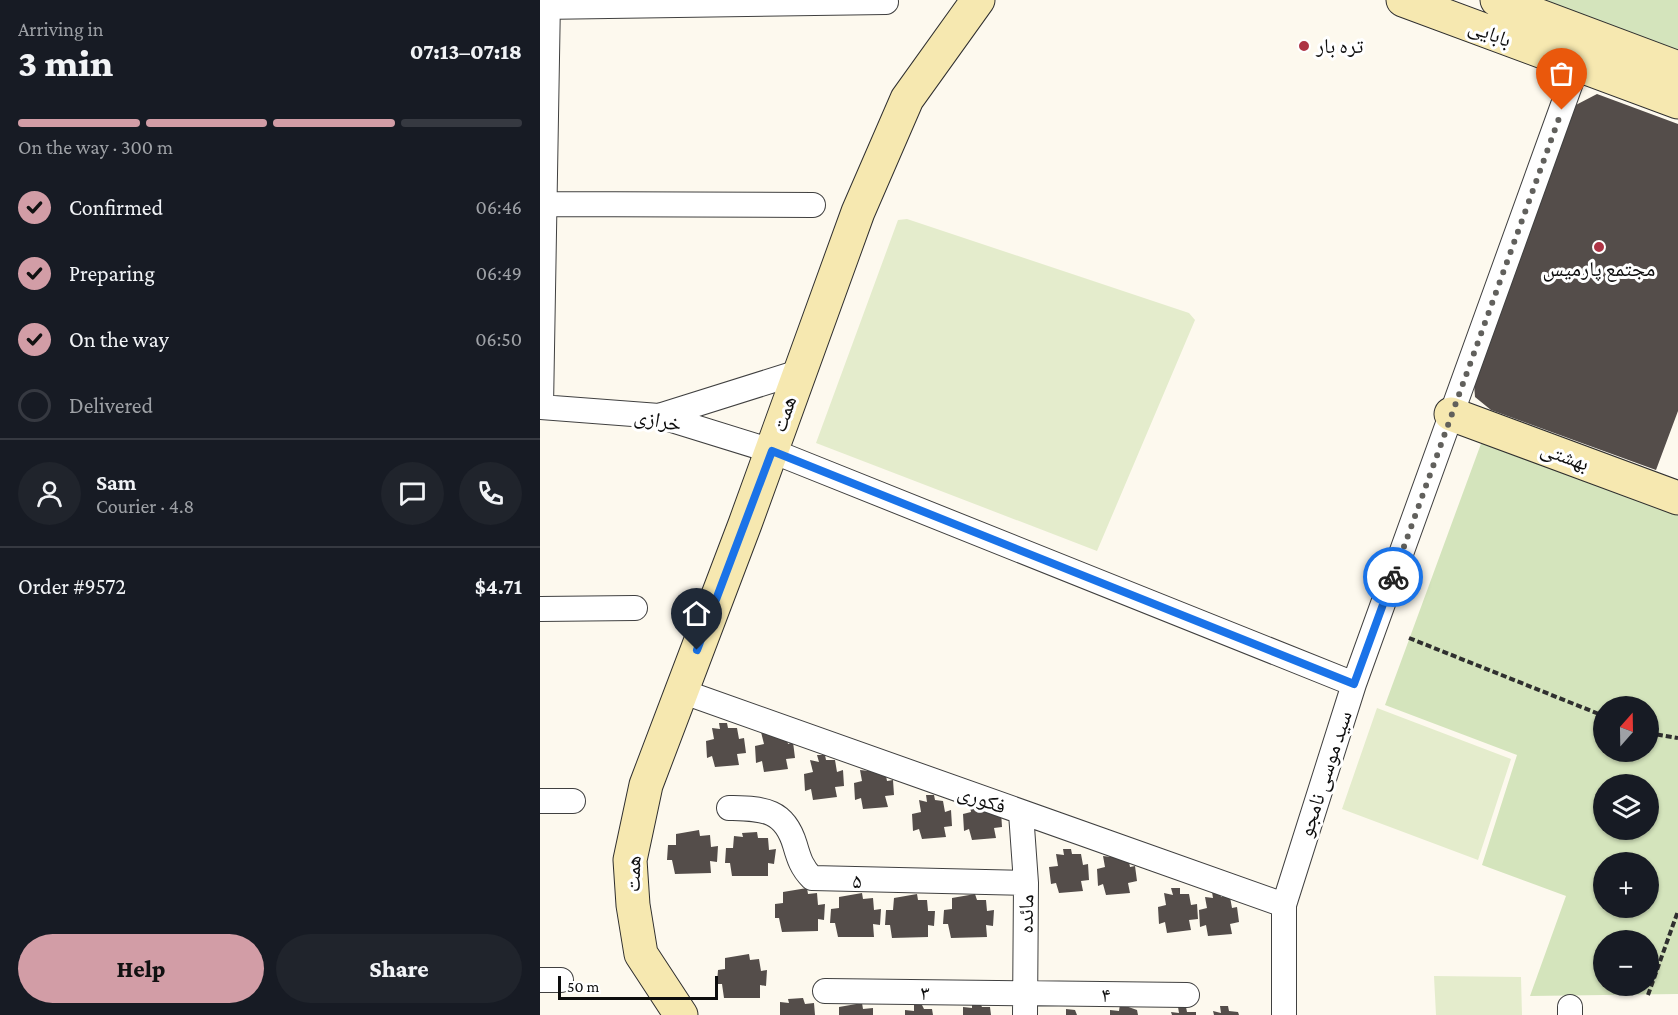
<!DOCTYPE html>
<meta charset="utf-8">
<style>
:root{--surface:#171b24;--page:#20242c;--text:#f1f3f6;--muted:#9ea1a6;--line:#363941;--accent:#d29da6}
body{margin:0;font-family:"Crimson Pro","Noto Naskh Arabic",serif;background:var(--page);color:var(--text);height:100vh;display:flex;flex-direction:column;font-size:22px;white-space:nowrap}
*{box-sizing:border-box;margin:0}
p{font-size:20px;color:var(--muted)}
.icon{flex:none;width:33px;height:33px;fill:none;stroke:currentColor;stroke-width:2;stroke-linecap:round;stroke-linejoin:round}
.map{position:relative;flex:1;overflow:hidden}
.sheet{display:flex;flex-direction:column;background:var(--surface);width:540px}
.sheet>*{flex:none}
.needle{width:39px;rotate:20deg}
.buttons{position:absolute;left:1053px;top:696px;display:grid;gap:12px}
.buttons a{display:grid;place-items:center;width:66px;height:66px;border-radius:50%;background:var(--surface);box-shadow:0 2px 4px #0004;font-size:30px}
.scale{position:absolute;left:18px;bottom:15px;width:160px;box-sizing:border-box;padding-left:6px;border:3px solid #0d0d0d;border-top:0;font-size:16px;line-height:21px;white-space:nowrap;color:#0d0d0d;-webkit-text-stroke:4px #fff;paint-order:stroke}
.pin{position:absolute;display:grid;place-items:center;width:51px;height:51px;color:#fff;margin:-62px -26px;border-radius:50% 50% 50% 0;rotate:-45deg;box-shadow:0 0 6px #0007}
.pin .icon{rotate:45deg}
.courier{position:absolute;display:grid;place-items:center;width:60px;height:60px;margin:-30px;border:4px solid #1a73e8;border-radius:50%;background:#fff;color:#222;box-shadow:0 2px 8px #0007}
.headline em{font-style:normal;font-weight:800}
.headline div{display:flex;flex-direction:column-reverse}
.headline{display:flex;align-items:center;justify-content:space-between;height:102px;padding:0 18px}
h1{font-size:39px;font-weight:800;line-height:45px}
.bar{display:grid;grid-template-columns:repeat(4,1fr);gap:9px 6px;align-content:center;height:72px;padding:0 18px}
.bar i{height:8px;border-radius:4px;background:var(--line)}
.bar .active{background:var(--accent)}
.bar p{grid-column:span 4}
.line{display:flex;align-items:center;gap:15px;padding:0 18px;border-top:2px solid var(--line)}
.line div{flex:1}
.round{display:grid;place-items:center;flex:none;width:63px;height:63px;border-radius:32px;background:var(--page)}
ol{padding:0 18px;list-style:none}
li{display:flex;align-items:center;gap:18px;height:66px}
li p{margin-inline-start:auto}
li .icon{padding:6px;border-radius:50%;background:var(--accent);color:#111;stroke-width:4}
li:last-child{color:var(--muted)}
li i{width:33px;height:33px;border:3px solid var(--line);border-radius:50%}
.cta{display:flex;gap:12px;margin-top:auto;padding:12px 18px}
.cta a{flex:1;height:69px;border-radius:36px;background:var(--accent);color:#111;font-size:24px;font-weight:800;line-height:69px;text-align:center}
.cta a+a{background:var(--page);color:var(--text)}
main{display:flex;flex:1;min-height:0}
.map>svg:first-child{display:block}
</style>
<main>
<section class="sheet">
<div class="headline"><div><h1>3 min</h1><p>Arriving in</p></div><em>07:13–07:18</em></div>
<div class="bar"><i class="active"></i><i class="active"></i><i class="active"></i><i></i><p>On the way · 300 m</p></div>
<ol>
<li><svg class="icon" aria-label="check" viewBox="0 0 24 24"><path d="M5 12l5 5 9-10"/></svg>Confirmed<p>06:46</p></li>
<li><svg class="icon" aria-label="check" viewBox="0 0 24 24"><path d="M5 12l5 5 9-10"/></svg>Preparing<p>06:49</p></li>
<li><svg class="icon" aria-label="check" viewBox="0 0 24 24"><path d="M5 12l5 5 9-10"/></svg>On the way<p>06:50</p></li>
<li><i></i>Delivered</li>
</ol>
<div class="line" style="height:108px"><a class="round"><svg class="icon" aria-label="person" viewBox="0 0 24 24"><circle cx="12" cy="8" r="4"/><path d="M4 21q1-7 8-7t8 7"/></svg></a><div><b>Sam</b><p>Courier · 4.8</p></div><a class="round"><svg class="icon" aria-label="chat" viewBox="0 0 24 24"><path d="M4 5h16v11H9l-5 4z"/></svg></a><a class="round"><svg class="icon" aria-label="phone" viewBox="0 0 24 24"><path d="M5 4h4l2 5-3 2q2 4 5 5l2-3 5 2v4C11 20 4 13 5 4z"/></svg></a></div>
<div class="line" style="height:78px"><div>Order #9572</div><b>$4.71</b></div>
<div class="cta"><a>Help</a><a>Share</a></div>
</section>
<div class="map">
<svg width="1138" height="1015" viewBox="0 0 1138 1015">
<rect width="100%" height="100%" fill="#fdf9ee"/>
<!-- green -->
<path fill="#d4e4bc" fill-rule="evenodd" d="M1003 0H1138V50Z
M942 441 1138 513V994L990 996 1026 896 942 865 977 755 845 705ZM1064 706H1108V752H1064ZM1064 784H1108V830H1064ZM1064 862H1108V908H1064ZM1064 940H1108V986H1064Z"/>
<!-- pitch -->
<path fill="#e4eccc" d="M367 219 649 313 655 320 557 551 276 443 358 220Z
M837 708 971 759 938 860 802 809Z
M894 976 981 977 982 1015H896Z"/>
<!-- building -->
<path fill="#544d4a" d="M1057 94 1138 124V411L1116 470 951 410 935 397 933 370 1032 107Z
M179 723H187L188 728H197L199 739 204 738 206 753 197 754 199 765 175 767 172 756 167 758 166 741 174 739 172 728 180 729Z
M221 732 246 733 248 744 253 742 255 758 246 759 248 769 224 772 222 761 216 763 215 746 224 744Z
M277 755H285L286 760H295L297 772 303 770 304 786 295 787 297 797 273 800 271 789 265 791 264 774 273 772 270 760 279 762Z
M327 764 345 770 347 781 353 780 354 795 345 796 348 807 323 809 321 798 315 800 314 783 322 781 320 770 329 771Z
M386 795H394L395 800 403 801 405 812 411 810 412 826 404 827 406 837 382 839 379 829 373 831 372 814 381 812 379 800 387 802Z
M429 801 461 811 462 827 454 828 456 838 432 840 429 829 424 831 423 814 431 812Z
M159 830 160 836 170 835 171 847 178 846 177 862 170 861 171 873 135 874 132 860H127L128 845H136V834Z
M217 832 218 838H228L229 850 236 849 234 864 228 863V876H192L190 863H185L186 848H193L194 836 203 837 202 833Z
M523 849H531L532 854H541L543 865 548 864 549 880 541 881 543 891 519 893 516 883 511 884 509 867 518 866 516 854 524 855Z
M570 851 588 856 590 867 595 866 597 881 588 883 590 893 566 895 563 884 558 886 557 869 565 867 563 856 571 857Z
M267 888 268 894 277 893 278 905 285 904 284 920 278 919V931L242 932 239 918H235V904L243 903V892Z
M631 888H640V894H649L651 905 657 904 658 919 649 920 651 930 627 933 625 922 619 924 618 907 626 905 624 893 633 895Z
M672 892H680L681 897H690L692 908 697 907 699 922 690 924 692 934 668 936 666 925 660 927 659 910 667 908 665 897 673 898Z
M322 893 323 899 333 898 334 910 341 909 340 925 333 924 334 937H298L295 923H290L291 909 299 908V897Z
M377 894 378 900H387L388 911H395L394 926 388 925V937L352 938 350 925H345L346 910H353L354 898Z
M435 894 437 900H446L447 911 454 910 453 926 446 925 447 937 411 938 408 924H403L404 910 412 909V898Z
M209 954 210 960 219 959 221 971 227 970 226 986 220 985V998H184L182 984H177L178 970 185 969V958Z
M263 998 265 1004 274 1003 275 1015H240V1002L249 1003 248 999Z
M432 1002 440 1003 442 1007H450L451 1015H423V1007L432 1008Z
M322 1003 323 1009 333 1008V1015H299V1007Z
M374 1004 382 1005 384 1009H392L393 1015H365V1010L374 1011Z
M580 1004 597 1010 598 1015H570V1010L579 1011Z
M680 1006H688L689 1011 698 1012 699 1015H674L673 1011 681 1013Z
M638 1007H646L647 1012H656V1015H632L631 1012 639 1013Z
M526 1009 535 1010 537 1015H526Z"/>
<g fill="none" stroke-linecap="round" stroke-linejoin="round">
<!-- street casing -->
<g stroke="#404040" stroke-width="26">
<path id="street" d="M0 7 346 2
M0 204 273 205
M0 407 119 416 232 451 814 684
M1 407 8 0
M119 416 259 372
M0 609 95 608
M141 691 744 905
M0 801H33
M189 808C222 809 244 808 255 845 259 859 262 868 272 878L486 883
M481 813 486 883 485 1015
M0 980H21
M285 991 647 995
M1030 1007V1015
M744 1015V905L814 684 1037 66"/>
</g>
<!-- secondary casing -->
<g stroke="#2f2f2f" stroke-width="35">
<path id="secondary" d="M863 0 1138 102
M957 0 1138 68
M911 414 1138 498
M141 1015 101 954 93 905 90 860 106 785 205 524 318 212 367 99 438 0"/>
</g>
<!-- path -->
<path stroke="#2f2f2f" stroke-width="4" stroke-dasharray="6 3" stroke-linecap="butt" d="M869 638 1064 716
M1108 733 1138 738
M1108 995 1138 911"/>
<!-- street -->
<use href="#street" stroke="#fff" stroke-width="24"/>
<!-- secondary -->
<use href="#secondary" stroke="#f6e8b0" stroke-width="33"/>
</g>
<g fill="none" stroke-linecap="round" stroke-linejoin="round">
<!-- done -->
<path stroke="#61605c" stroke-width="6" stroke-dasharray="0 10.8" d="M853 577 1022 110"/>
<!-- route -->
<path stroke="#1a73e8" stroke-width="8" d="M157 650 232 451 814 684 853 577"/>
</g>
<!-- markers -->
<g fill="#ad3445" stroke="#fff" stroke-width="2">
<circle cx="764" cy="46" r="6"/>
<circle cx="1059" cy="247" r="6"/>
</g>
<g text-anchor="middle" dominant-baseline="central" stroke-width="6" stroke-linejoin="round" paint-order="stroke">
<!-- street labels -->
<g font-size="21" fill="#0d0d0d" stroke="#fff">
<text transform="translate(950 33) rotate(21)">بابایی</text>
<text transform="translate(244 414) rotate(-71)">همت</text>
<text transform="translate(118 420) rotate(11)">خرازی</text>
<text transform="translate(1025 456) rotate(20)">بهشتی</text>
<text transform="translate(785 774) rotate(-72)">سید موسی نامجو</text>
<text transform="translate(442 799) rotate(20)">فکوری</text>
<text transform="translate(93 874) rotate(-89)">همت</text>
<text transform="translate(317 881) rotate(1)">۵</text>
<text transform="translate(486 914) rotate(-89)">مائده</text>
<text transform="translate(385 993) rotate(1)">۳</text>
<text x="566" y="995">۴</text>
</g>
<!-- poi labels -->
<g font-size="21" fill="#0d0d0d" stroke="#fff" text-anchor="start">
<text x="776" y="46">تره بار</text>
<text x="1059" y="269" text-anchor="middle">مجتمع پارمیس</text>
</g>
</g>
</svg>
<div class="buttons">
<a><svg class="needle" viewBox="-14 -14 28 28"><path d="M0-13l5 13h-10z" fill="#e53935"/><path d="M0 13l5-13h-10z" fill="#9ea1a6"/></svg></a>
<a><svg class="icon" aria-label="layers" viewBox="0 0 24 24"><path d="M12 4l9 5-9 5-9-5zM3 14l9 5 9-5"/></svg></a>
<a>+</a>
<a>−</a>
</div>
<div class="scale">50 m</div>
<div class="pin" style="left:1022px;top:110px;background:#ea580c"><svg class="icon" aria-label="bag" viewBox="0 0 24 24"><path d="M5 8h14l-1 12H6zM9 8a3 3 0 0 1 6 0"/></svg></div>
<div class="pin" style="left:157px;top:650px;background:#1f2937"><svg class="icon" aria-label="home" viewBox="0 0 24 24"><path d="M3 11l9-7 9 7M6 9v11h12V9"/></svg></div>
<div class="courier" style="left:853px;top:577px"><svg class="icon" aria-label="bike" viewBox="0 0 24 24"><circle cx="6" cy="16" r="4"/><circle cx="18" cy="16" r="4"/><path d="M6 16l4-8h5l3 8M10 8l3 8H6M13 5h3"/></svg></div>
</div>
</main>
